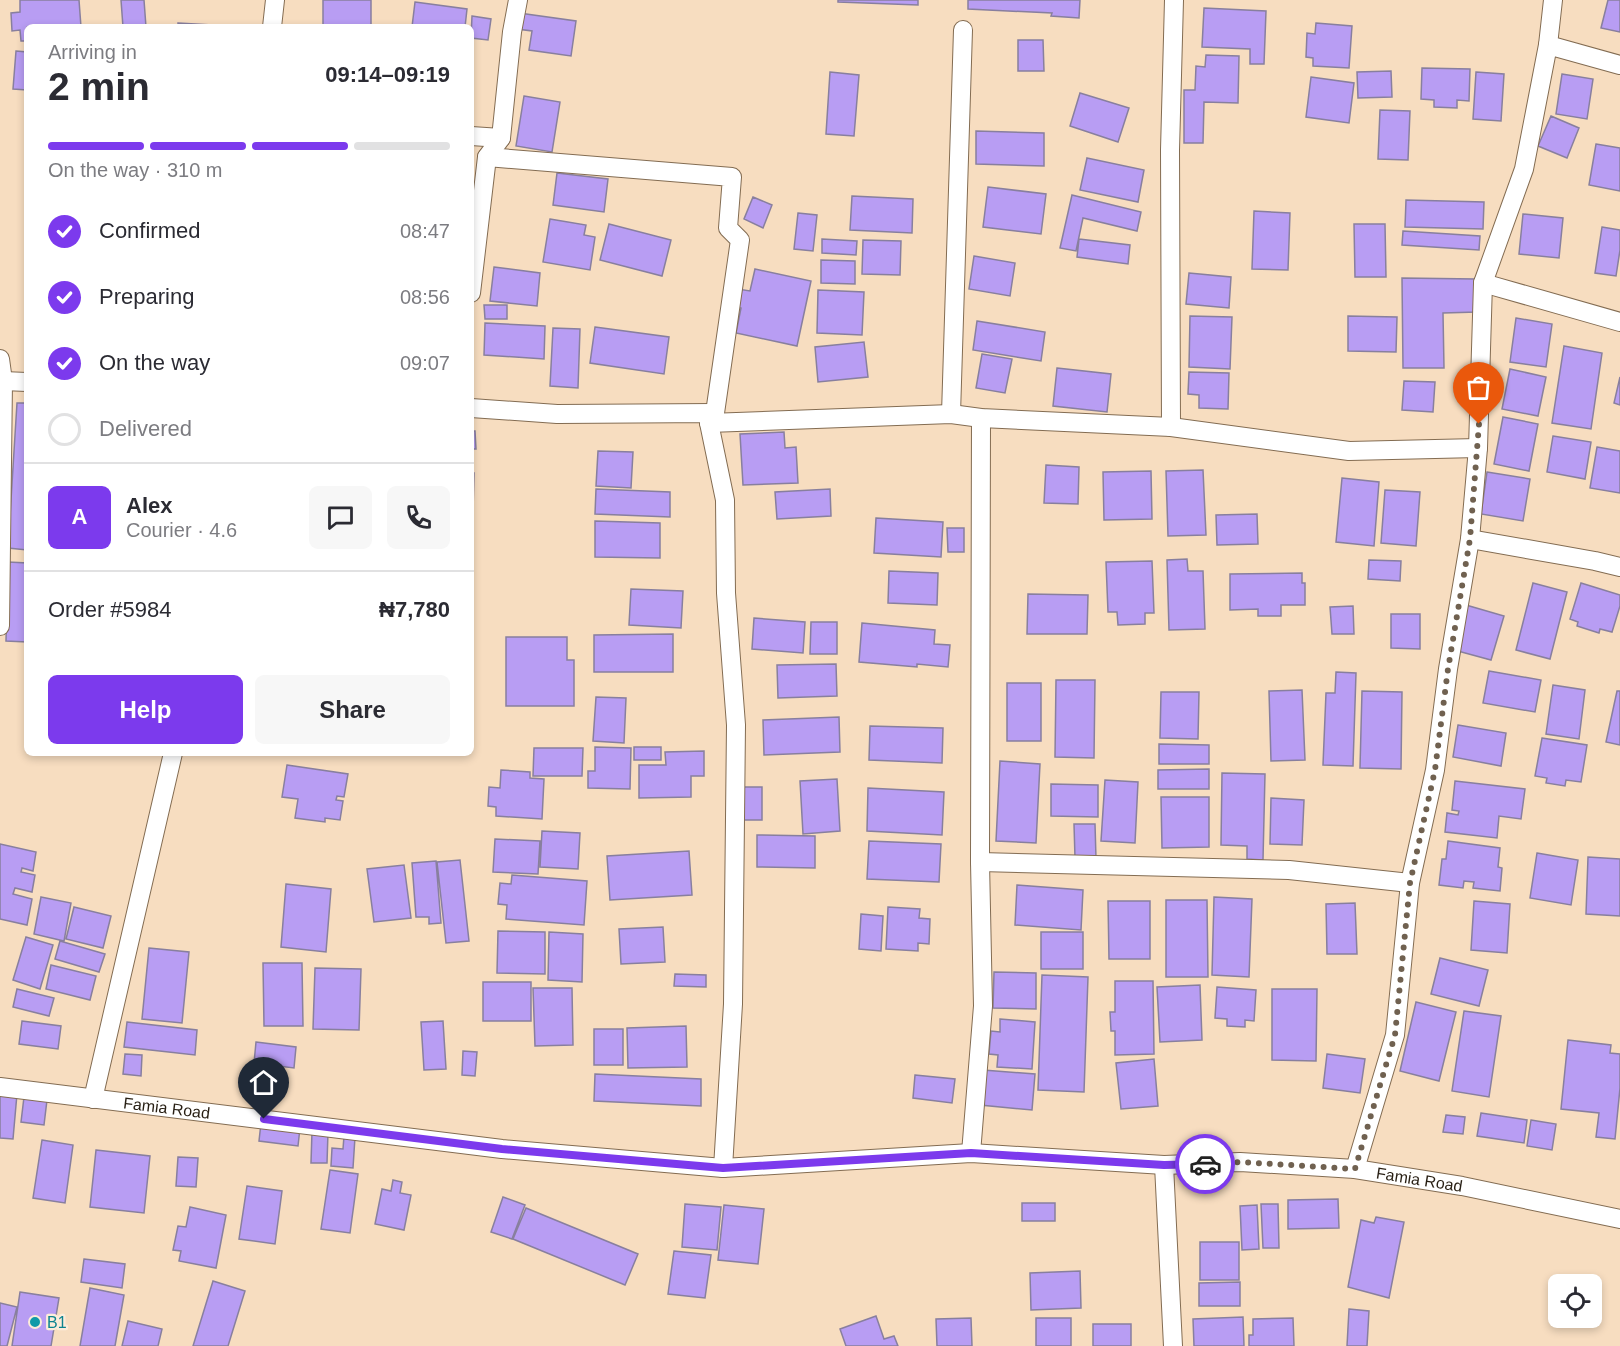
<!DOCTYPE html>
<meta charset="utf-8">
<style>
:root{--surface:#fff;--page:#f7f7f7;--text:#2b2b33;--muted:#7c7c81;--line:#e1e1e2;--accent:#7c3aed}
body{margin:0;font-family:Helvetica,sans-serif;background:var(--page);color:var(--text);height:100vh;display:flex;flex-direction:column;font-size:22px;white-space:nowrap}
*{box-sizing:border-box;margin:0}
p{font-size:20px;color:var(--muted)}
.icon{flex:none;width:33px;height:33px;fill:none;stroke:currentColor;stroke-width:2;stroke-linecap:round;stroke-linejoin:round}
.map{position:relative;flex:1;overflow:hidden}
.sheet{position:absolute;left:24px;top:24px;width:450px;height:732px;display:flex;flex-direction:column;background:var(--surface);border-radius:9px;box-shadow:0 3px 9px #0003}
.sheet>*{flex:none}
.tools{position:absolute;left:1548px;top:1274px;display:grid;gap:12px}
.tools a{display:grid;place-items:center;width:54px;height:54px;border-radius:9px;background:var(--surface);box-shadow:0 3px 9px #0003;font-size:30px}
.pin{position:absolute;display:grid;place-items:center;width:51px;height:51px;color:#fff;margin:-62px -26px;border-radius:50% 50% 50% 0;rotate:-45deg;box-shadow:0 0 6px #0007}
.pin .icon{rotate:45deg}
.courier{position:absolute;display:grid;place-items:center;width:60px;height:60px;margin:-30px;border:4px solid #7c3aed;border-radius:50%;background:#fff;color:#222;box-shadow:0 2px 8px #0007}
.overview em{font-style:normal;font-weight:800}
.overview div{display:flex;flex-direction:column-reverse}
.overview{display:flex;align-items:center;justify-content:space-between;height:102px;padding:0 24px}
h1{font-size:39px;font-weight:800;line-height:45px}
.bar{display:grid;grid-template-columns:repeat(4,1fr);gap:9px 6px;align-content:center;height:72px;padding:0 24px}
.bar i{height:8px;border-radius:4px;background:var(--line)}
.bar .active{background:var(--accent)}
.bar p{grid-column:span 4}
.line{display:flex;align-items:center;gap:15px;padding:0 24px;border-top:2px solid var(--line)}
.line div{flex:1}
.round{display:grid;place-items:center;flex:none;width:63px;height:63px;border-radius:9px;background:var(--page)}
ol{padding:0 24px;list-style:none}
li{display:flex;align-items:center;gap:18px;height:66px}
li p{margin-inline-start:auto}
li .icon{padding:6px;border-radius:50%;background:var(--accent);color:#fff;stroke-width:4}
li:last-child{color:var(--muted)}
li i{width:33px;height:33px;border:3px solid var(--line);border-radius:50%}
.cta{display:flex;gap:12px;margin-top:auto;padding:12px 24px}
.cta a{flex:1;height:69px;border-radius:9px;background:var(--accent);color:#fff;font-size:24px;font-weight:800;line-height:69px;text-align:center}
.cta a+a{background:var(--page);color:var(--text)}
.map>svg:first-child{display:block}
</style>
<div class="map">
<svg width="1620" height="1346" viewBox="0 0 1620 1346">
<rect width="100%" height="100%" fill="#f7ddc0"/>
<!-- building -->
<path fill="#b89df3" stroke="#887f9e" stroke-width="1.5" d="M20 0H79L81 27H27V41H21L20 30 12 31 11 13 20 12Z
M121 0H144L146 27H123Z
M323 0H371V27H323Z
M838 0H918V5L838 2Z
M968 0H1080L1079 18 1051 16 1052 13 968 9Z
M1608 0H1620V32L1601 28Z
M415 2 467 9 465 27H412Z
M1204 8 1266 11 1264 64H1250V49L1202 47Z
M519 13 576 21 571 56 529 50 532 31 517 29Z
M472 16 491 19 488 40 471 38Z
M178 23 212 25V27H178Z
M1316 23 1352 26 1349 68 1313 66V58L1306 57 1307 33 1315 34Z
M1018 40H1043L1044 71H1018Z
M16 51 27 52V90L13 89Z
M1206 55 1239 56 1238 103 1204 102 1203 143H1184V90H1195L1196 66 1205 67Z
M1422 68 1470 69 1469 101 1457 100V108L1434 107V100L1421 99Z
M1391 71 1392 97 1358 98 1357 72Z
M830 72 859 75 854 136 826 134Z
M1476 72 1504 74 1501 121 1473 119Z
M1562 74 1593 79 1587 119 1556 114Z
M1311 77 1354 83 1349 123 1306 117Z
M1080 93 1129 108 1118 142 1070 126Z
M524 96 560 102 552 152 516 146Z
M1380 110 1410 111 1408 160 1378 159Z
M1551 116 1579 128 1567 158 1538 146Z
M976 131 1044 133V166L976 164Z
M1596 144 1620 148V191L1589 185Z
M1087 158 1144 170 1138 202 1080 190Z
M557 173 608 179 604 212 553 205Z
M988 187 1046 194 1041 234 983 227Z
M1072 195 1141 212 1137 231 1083 218 1076 251 1060 248Z
M852 196 913 199 912 233 850 230Z
M753 197 772 205 763 228 744 219Z
M1406 200 1484 202 1483 229 1405 227Z
M1254 211 1290 213 1288 270 1252 269Z
M798 213 817 215 813 251 794 249Z
M1523 214 1563 218 1559 258 1519 254Z
M550 219 586 225 584 235 595 237 590 270 543 262Z
M609 224 671 240 662 276 600 260Z
M1354 224H1385L1386 277H1355Z
M1602 227 1620 230V250L1616 276 1595 273Z
M1403 231 1480 236 1479 250 1402 245Z
M822 239 857 241 856 255 822 253Z
M1079 239 1130 245 1128 264 1077 257Z
M863 240 901 241 900 275 862 274Z
M974 256 1015 263 1010 296 969 289Z
M821 260 855 261V284L821 283Z
M494 267 540 273 537 306 490 301Z
M755 269 811 281 797 346 736 333 741 308 735 307 738 289 750 291Z
M1189 273 1231 277 1229 308 1186 304Z
M1402 278 1476 279 1477 312 1443 313 1444 368H1403Z
M818 290 864 292 862 335 817 333Z
M484 305H507V319H485Z
M1190 316 1232 317 1230 369 1189 367Z
M1348 316 1397 317 1396 352 1348 351Z
M1516 318 1552 324 1546 367 1510 362Z
M977 321 1045 332 1041 361 973 350Z
M485 323 545 326 544 359 484 355Z
M595 327 669 337 664 374 590 363Z
M553 328 580 329 578 388 550 386Z
M864 342 868 377 818 382 815 347Z
M1564 346 1602 353 1591 429 1552 423Z
M982 354 1012 359 1005 393 976 388Z
M1057 368 1111 374 1107 412 1053 406Z
M1510 369 1546 377 1538 416 1502 409Z
M1189 372 1229 373 1228 409 1199 408V395L1188 394Z
M1620 377V405L1614 403Z
M1404 381 1435 382 1433 412 1402 410Z
M17 403H27V550L8 548Z
M1503 417 1538 424 1529 471 1494 464Z
M471 431H475L476 449H471Z
M784 432 785 448 796 447 798 483 743 485 740 434Z
M1553 436 1591 442 1585 479 1547 472Z
M1597 447 1620 451V493L1590 488Z
M598 451 633 452 631 488 596 486Z
M1046 465 1079 467 1078 504 1044 503Z
M1203 470 1206 535 1168 536 1166 471Z
M1151 471 1152 519 1104 520 1103 472Z
M1487 472 1530 479 1523 521 1481 514Z
M471 473H474L473 511H471Z
M1342 478 1379 482 1374 546 1336 542Z
M596 489 670 492V517L595 514Z
M830 489 831 516 777 519 775 492Z
M1385 490 1420 492 1416 546 1381 543Z
M1257 514 1258 544 1217 545 1216 515Z
M876 518 943 522 941 557 874 553Z
M595 521 660 523V558L595 557Z
M947 528H964V552H948Z
M1187 559 1188 571H1203L1205 629 1169 630 1167 560Z
M1369 560 1401 561 1400 581 1368 579Z
M1152 561 1154 613H1145V624L1118 625 1117 612H1108L1106 562Z
M8 562 27 563V642L6 641Z
M889 571 938 573 937 605 888 603Z
M1302 573V583H1305V605H1281V616H1258V609L1230 610V574Z
M1533 583 1567 592 1550 659 1516 650Z
M1581 583 1620 595V606L1612 632 1600 629 1599 633 1577 626 1578 622 1570 619Z
M631 589 683 591 681 628 629 625Z
M1028 594 1088 595 1087 634H1027Z
M1466 605 1504 616 1491 660 1454 650Z
M1353 606 1354 634H1332L1330 607Z
M1391 614H1420V649L1391 648Z
M754 618 805 622 803 653 752 649Z
M811 622H837V654H810Z
M862 623 935 630 934 644 950 645 948 667 917 664V667L859 662Z
M673 634V672H594V635Z
M506 637H567V660H574V706H506Z
M836 664 837 696 778 698 777 665Z
M1489 671 1541 680 1535 712 1483 703Z
M1336 672 1356 673 1353 766 1323 765 1326 693H1335Z
M1056 680H1095L1094 758 1055 757Z
M1007 683H1041V741H1007Z
M1553 685 1585 690 1579 739 1546 734Z
M1302 690 1305 760 1271 761 1269 691Z
M1362 691 1402 692 1401 769 1360 768Z
M1617 691H1620V745L1606 742Z
M1161 692H1199L1198 739 1160 738Z
M596 697 626 698 624 743 593 741Z
M839 717 840 752 764 755 763 720Z
M1458 725 1506 733 1501 766 1453 757Z
M870 726 943 728 942 763 869 760Z
M1542 738 1587 745 1581 782 1566 780 1565 786 1546 783 1547 778 1535 776Z
M1159 744 1209 745V764H1159Z
M595 747 631 748 630 789 588 788V771H595Z
M634 747H661V760H634Z
M534 748H583L582 776H533Z
M704 751V776H691V797L639 798V765H666L665 752Z
M1000 761 1040 764 1036 843 996 841Z
M287 765 348 774 344 797 337 796 336 800 343 801 340 820 325 818V822L295 818 298 799 282 797Z
M1209 769V789H1158V770Z
M501 770 530 772V778L544 779 542 819 496 816V807L488 806 489 787 500 788Z
M1222 773 1265 774 1263 860 1247 859V846L1221 845Z
M837 779 840 831 803 834 800 781Z
M1105 780 1138 782 1135 843 1101 841Z
M1455 781 1525 789 1521 819 1499 816 1497 838 1445 832 1447 813 1458 815 1459 811 1452 810Z
M1051 784 1098 785V817L1051 816Z
M743 787H762V820H744Z
M868 788 944 792 942 835 867 831Z
M1161 797H1209V847L1162 848Z
M1271 798 1304 800 1302 845 1270 844Z
M1074 824H1095L1096 858H1075Z
M542 831 580 833 578 869 540 867Z
M757 835 815 836V868L757 867Z
M495 839 540 841 538 874 493 872Z
M869 841 941 844 939 882 867 879Z
M1448 841 1500 848 1498 867 1502 868 1500 891 1473 888 1474 882 1464 881 1463 888 1439 885 1442 859H1446Z
M0 844 36 852 33 871 22 868 21 872 35 875 32 892 15 888 13 894 32 899 27 925 0 919Z
M689 851 692 895 610 900 607 856Z
M1537 853 1578 860 1571 905 1530 898Z
M1588 857 1620 859V916L1586 914Z
M460 860 469 941 446 943 437 862Z
M436 861 441 923 429 924V917H416L412 863Z
M404 865 411 918 374 922 367 869Z
M512 875 587 881 584 925 506 919 507 905 498 904 500 883 511 884Z
M286 884 331 889 326 952 281 947Z
M1017 885 1083 890 1081 930 1015 925Z
M41 897 71 903 64 941 34 934Z
M1214 897 1252 899 1249 977 1212 975Z
M1166 900H1207L1208 977H1166Z
M1108 901H1150V959H1109Z
M1474 901 1510 904 1507 953 1471 950Z
M1355 903 1357 954H1327L1326 904Z
M74 907 111 916 103 948 66 939Z
M888 907 920 909 919 918 930 919 929 944 918 943V951L886 949Z
M861 914 883 916 881 951 859 949Z
M663 927 665 962 621 964 619 929Z
M498 931 545 932V974L497 973Z
M549 932 583 934 582 982 548 980Z
M1041 932H1083V969H1041Z
M26 937 53 945 40 989 13 980Z
M60 941 105 954 99 972 55 959Z
M149 948 189 952 182 1023 142 1019Z
M1440 958 1488 970 1479 1006 1431 994Z
M263 963H302L303 1026H264Z
M51 965 96 976 90 1000 46 989Z
M315 968 361 969 359 1030 313 1029Z
M994 972 1036 973V1009L993 1008Z
M675 974 706 975V987L674 986Z
M1042 975 1088 977 1084 1092 1038 1090Z
M1115 981H1153L1154 1054 1115 1055V1031H1111L1110 1012H1115Z
M483 982H531V1021H483Z
M1200 985 1202 1040 1160 1042 1157 987Z
M1217 987 1256 990 1254 1021 1245 1020V1027L1227 1026V1019L1215 1018Z
M533 988H572L573 1045 535 1046Z
M17 989 54 998 49 1016 13 1007Z
M1272 989H1317L1316 1061 1272 1060Z
M1416 1002 1456 1012 1439 1081 1400 1071Z
M1464 1011 1501 1016 1489 1097 1452 1091Z
M1000 1019 1035 1022 1032 1069 997 1067 998 1055 989 1054 991 1031 1000 1032Z
M22 1021 61 1026 58 1049 19 1044Z
M443 1021 446 1069 424 1070 421 1022Z
M127 1022 197 1030 195 1055 124 1047Z
M686 1026 687 1067 628 1068 627 1028Z
M594 1029H623V1065H594Z
M1568 1040 1611 1045 1610 1053 1620 1054V1088L1615 1139 1596 1137 1599 1113 1561 1109Z
M256 1042 296 1047 294 1068 254 1063Z
M463 1051 477 1052 475 1076 462 1075Z
M125 1054 142 1055 141 1076 123 1074Z
M1327 1054 1365 1059 1360 1093 1323 1088Z
M1154 1059 1158 1106 1121 1109 1116 1063Z
M983 1070 1035 1074 1032 1110 980 1105Z
M595 1074 701 1079V1106L594 1101Z
M915 1075 955 1079 952 1103 913 1098Z
M0 1092 17 1094 13 1139 0 1138Z
M24 1097 47 1100 44 1125 21 1122Z
M1481 1113 1527 1120 1524 1143 1477 1136Z
M1446 1115 1465 1117 1463 1134 1443 1132Z
M1531 1120 1556 1124 1552 1150 1527 1146Z
M261 1123 300 1128 298 1146 259 1141Z
M312 1131 328 1132 327 1163H311Z
M344 1136 355 1137 353 1168 331 1166 332 1148 343 1149Z
M42 1140 73 1145 65 1203 33 1198Z
M96 1150 150 1156 144 1213 90 1207Z
M178 1157 198 1158 196 1187 176 1186Z
M330 1170 358 1174 350 1233 321 1229Z
M393 1180 402 1182 400 1193 411 1195 404 1230 375 1224 382 1189 391 1191Z
M247 1186 282 1191 275 1244 239 1239Z
M503 1197 525 1205 512 1239 491 1232Z
M1338 1199 1339 1228 1288 1229V1200Z
M1022 1203H1055V1221H1022Z
M685 1204 721 1207 717 1250 682 1247Z
M1261 1204H1278L1279 1248H1263Z
M724 1205 764 1209 758 1264 718 1260Z
M1257 1205 1259 1249 1242 1250 1240 1206Z
M190 1207 226 1215 216 1268 179 1261 181 1251 173 1250 178 1226 186 1227Z
M526 1208 638 1254 625 1285 513 1239Z
M1376 1217 1404 1222 1389 1298 1348 1287 1361 1220 1374 1223Z
M1200 1242H1239V1280H1200Z
M674 1251 711 1255 705 1298 668 1294Z
M84 1259 125 1264 122 1288 81 1282Z
M1080 1271 1081 1308 1031 1310 1030 1273Z
M213 1281 245 1291 228 1346H193Z
M1240 1282V1306H1199V1283Z
M90 1288 124 1295 115 1346H80Z
M20 1292 59 1298 51 1346H12Z
M0 1303 17 1307 7 1346H0Z
M1349 1309 1369 1311 1367 1346H1347Z
M876 1316 884 1339 894 1336 898 1346H846L840 1329Z
M1243 1317 1244 1346H1194L1193 1319Z
M971 1318 972 1346H937L936 1319Z
M1036 1318H1071V1346H1036Z
M1293 1318 1294 1346H1249V1335H1253V1319Z
M128 1321 162 1329 158 1346H122Z
M1093 1324H1131V1346H1093Z"/>
<g fill="none" stroke-linecap="round" stroke-linejoin="round">
<!-- minor casing -->
<g stroke="#836c52" stroke-width="20">
<g id="minor">
<path d="M272 27 275 0"/>
<path d="M1548 45 1620 65"/>
<path d="M471 136 501 138"/>
<path d="M487 157 732 177 728 228 740 240 715 413"/>
<path d="M1483 283 1620 322"/>
<path d="M471 293 487 157 501 138 512 32 518 0"/>
<path d="M0 359 3 381 0 626"/>
<path d="M3 381 27 382"/>
<path d="M471 408 557 414 715 413 709 423 951 414 981 418 1171 427 1349 451 1478 448"/>
<path d="M951 414 963 30"/>
<path d="M709 423 725 500 726 593 736 725 733 1004 723 1168"/>
<path d="M1171 427 1170 150 1174 0"/>
<path d="M1470 539 1595 561 1620 567"/>
<path d="M980 862 1289 870 1410 883"/>
<path id="s1" d="M0 1087 502 1149 723 1168 971 1153 1164 1165 1240 1162 1355 1169 1462 1186 1620 1219"/>
<path d="M93 1099 173 753"/>
<path d="M971 1153 983 1006 980 862 981 418"/>
<path d="M1164 1165 1173 1346"/>
<path d="M1355 1169 1395 1035 1410 883 1435 770 1448 669 1470 539 1478 448 1483 283 1524 169 1548 45 1553 0"/>
</g>
</g>
<!-- minor -->
<use href="#minor" stroke="#fff" stroke-width="18"/>
</g>
<g fill="none" stroke-linecap="round" stroke-linejoin="round">
<!-- done -->
<path stroke="#706150" stroke-width="6" stroke-dasharray="0 10.8" d="M1205 1164 1240 1162 1355 1169 1395 1035 1410 883 1435 770 1448 669 1470 539 1479 424"/>
<!-- route -->
<path stroke="#7c3aed" stroke-width="8" d="M264 1119 502 1149 723 1168 971 1153 1164 1165 1205 1164"/>
</g>
<!-- markers -->
<circle fill="#0f9aa8" stroke="#fcecda" stroke-width="2" cx="35" cy="1322" r="6"/>
<g text-anchor="middle" dominant-baseline="central" stroke-width="4.5" stroke-linejoin="round" paint-order="stroke">
<!-- street labels -->
<g font-size="16" fill="#271e13" stroke="#fcecda">
<text stroke="none"><textPath href="#s1" startOffset="168">Famia Road</textPath></text>
<text stroke="none"><textPath href="#s1" startOffset="1426">Famia Road</textPath></text>
</g>
<!-- culture labels -->
<g font-size="16" fill="#0d838f" stroke="#fcecda" text-anchor="start">
<text x="47" y="1322">B1</text>
</g>
</g>
</svg>
<div class="tools">
<a><svg class="icon" aria-label="locate" viewBox="0 0 24 24"><circle cx="12" cy="12" r="6"/><path d="M12 2v4M12 18v4M2 12h4M18 12h4"/></svg></a>
</div>
<div class="pin" style="left:1479px;top:424px;background:#ea580c"><svg class="icon" aria-label="bag" viewBox="0 0 24 24"><path d="M5 8h14l-1 12H6zM9 8a3 3 0 0 1 6 0"/></svg></div>
<div class="pin" style="left:264px;top:1119px;background:#1f2937"><svg class="icon" aria-label="home" viewBox="0 0 24 24"><path d="M3 11l9-7 9 7M6 9v11h12V9"/></svg></div>
<div class="courier" style="left:1205px;top:1164px"><svg class="icon" aria-label="car" viewBox="0 0 24 24"><path d="M5 17H2v-5l4-1 3-4h7l3 4 3 1v5h-3M9 17h6M6 11h13"/><circle cx="7" cy="17" r="2"/><circle cx="17" cy="17" r="2"/></svg></div>
<section class="sheet">
<div class="overview"><div><h1>2 min</h1><p>Arriving in</p></div><em>09:14–09:19</em></div>
<div class="bar"><i class="active"></i><i class="active"></i><i class="active"></i><i></i><p>On the way · 310 m</p></div>
<ol>
<li><svg class="icon" aria-label="check" viewBox="0 0 24 24"><path d="M5 12l5 5 9-10"/></svg>Confirmed<p>08:47</p></li>
<li><svg class="icon" aria-label="check" viewBox="0 0 24 24"><path d="M5 12l5 5 9-10"/></svg>Preparing<p>08:56</p></li>
<li><svg class="icon" aria-label="check" viewBox="0 0 24 24"><path d="M5 12l5 5 9-10"/></svg>On the way<p>09:07</p></li>
<li><i></i>Delivered</li>
</ol>
<div class="line" style="height:108px"><b class="round" style="background:var(--accent);color:#fff">A</b><div><b>Alex</b><p>Courier · 4.6</p></div><a class="round"><svg class="icon" aria-label="chat" viewBox="0 0 24 24"><path d="M4 5h16v11H9l-5 4z"/></svg></a><a class="round"><svg class="icon" aria-label="phone" viewBox="0 0 24 24"><path d="M5 4h4l2 5-3 2q2 4 5 5l2-3 5 2v4C11 20 4 13 5 4z"/></svg></a></div>
<div class="line" style="height:78px"><div>Order #5984</div><b>₦7,780</b></div>
<div class="cta"><a>Help</a><a>Share</a></div>
</section>
</div>
